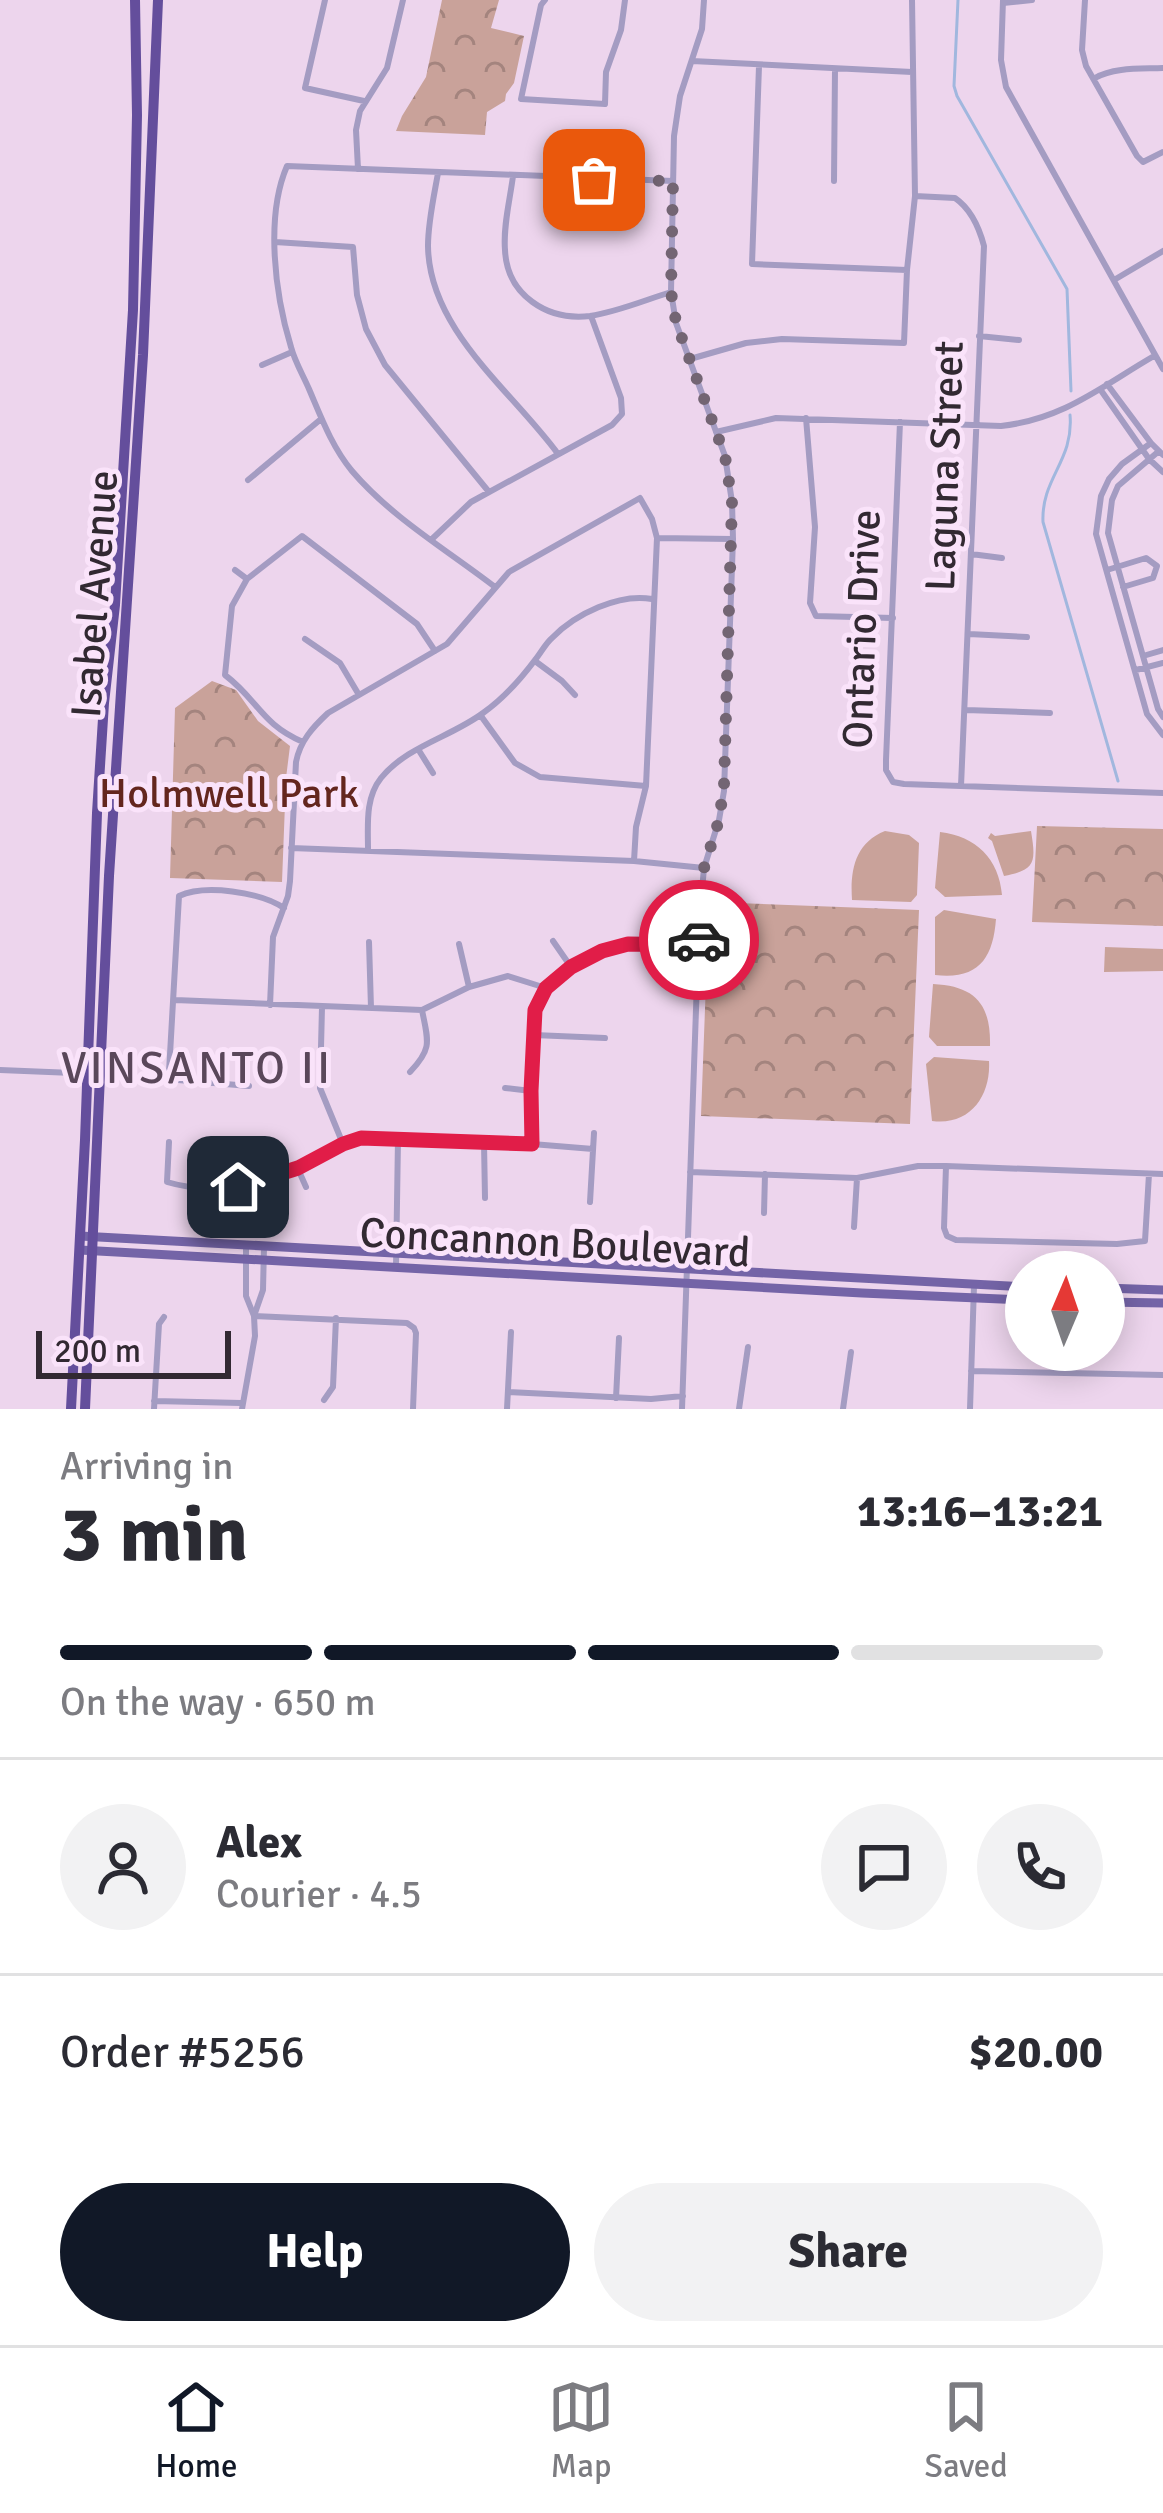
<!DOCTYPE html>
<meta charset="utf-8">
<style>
:root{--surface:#fff;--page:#f2f2f3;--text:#2b2b33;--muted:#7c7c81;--line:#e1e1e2;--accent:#111827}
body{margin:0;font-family:Signika,sans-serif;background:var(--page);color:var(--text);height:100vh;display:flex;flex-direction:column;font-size:45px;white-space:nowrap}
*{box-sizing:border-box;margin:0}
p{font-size:39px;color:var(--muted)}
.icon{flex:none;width:66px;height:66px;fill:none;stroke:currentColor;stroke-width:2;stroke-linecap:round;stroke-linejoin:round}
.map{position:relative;height:1409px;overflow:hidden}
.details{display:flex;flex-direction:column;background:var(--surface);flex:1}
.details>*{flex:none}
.needle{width:78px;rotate:2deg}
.controls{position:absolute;left:1005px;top:1251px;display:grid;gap:24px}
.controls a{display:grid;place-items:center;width:120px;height:120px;border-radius:50%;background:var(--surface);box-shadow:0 6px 30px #0003;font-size:60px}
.scale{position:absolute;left:36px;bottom:30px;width:195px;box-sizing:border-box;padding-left:12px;border:6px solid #322932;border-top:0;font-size:33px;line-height:42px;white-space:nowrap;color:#322932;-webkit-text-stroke:9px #fae3fa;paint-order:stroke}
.pin{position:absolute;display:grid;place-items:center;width:102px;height:102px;color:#fff;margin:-51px;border-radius:24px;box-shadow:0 6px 18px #0006}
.courier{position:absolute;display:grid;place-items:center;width:120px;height:120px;margin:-60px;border:9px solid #e11d48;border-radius:50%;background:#fff;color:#222;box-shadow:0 3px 15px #0007}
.summary em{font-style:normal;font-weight:700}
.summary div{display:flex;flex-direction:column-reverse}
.summary{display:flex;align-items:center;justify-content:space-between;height:204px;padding:0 60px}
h1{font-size:78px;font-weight:700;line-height:90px}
.bar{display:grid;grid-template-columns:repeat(4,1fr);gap:18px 12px;align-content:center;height:144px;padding:0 60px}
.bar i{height:15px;border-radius:9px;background:var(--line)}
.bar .selected{background:var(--accent)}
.bar p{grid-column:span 4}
.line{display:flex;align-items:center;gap:30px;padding:0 60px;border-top:3px solid var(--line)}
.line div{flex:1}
.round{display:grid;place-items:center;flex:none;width:126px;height:126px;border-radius:63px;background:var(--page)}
.primary-button{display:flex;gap:24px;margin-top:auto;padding:24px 60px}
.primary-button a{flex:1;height:138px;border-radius:72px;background:var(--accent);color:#fff;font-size:48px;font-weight:700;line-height:138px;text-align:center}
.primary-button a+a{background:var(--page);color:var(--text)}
.tab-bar{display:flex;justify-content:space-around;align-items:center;height:168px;border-top:3px solid var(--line);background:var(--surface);font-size:33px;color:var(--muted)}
.tab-bar a{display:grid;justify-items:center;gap:6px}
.tab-bar .selected{color:var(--accent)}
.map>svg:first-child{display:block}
</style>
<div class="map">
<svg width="1163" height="1409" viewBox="0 0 1163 1409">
<defs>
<pattern id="park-crowns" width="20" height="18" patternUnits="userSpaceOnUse" patternTransform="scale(3)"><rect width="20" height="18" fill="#c9a29a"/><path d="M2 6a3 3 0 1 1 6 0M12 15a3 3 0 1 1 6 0" fill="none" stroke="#a4847e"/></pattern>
</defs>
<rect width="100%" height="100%" fill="#edd5ed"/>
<!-- green -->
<path fill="#c9a29a" d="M885 831 909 835 919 843 917 895 911 902 852 900C850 870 855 843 885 831Z
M1031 831C1036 862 1036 870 1004 876L992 841 988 838 991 833 995 836Z
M940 832C976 836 999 859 1002 895L945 897 935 888Z
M944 910 996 919C993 959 978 980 935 975V917Z
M1105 947 1163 949V971L1104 972Z
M933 984C976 986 991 1005 990 1046H937L929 1037Z
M934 1057 989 1061C991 1096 970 1126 932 1121L926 1064Z"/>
<!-- park -->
<path fill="url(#park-crowns)" d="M442 0H499L491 28 524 36 514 83 506 94 505 101 487 112 485 135 396 131 402 116 426 77Z
M212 681 236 690 258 721 290 746 286 778 282 882 170 878 175 708Z
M1037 826 1163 829V926L1032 922Z
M709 902 919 910 910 1124 701 1116Z"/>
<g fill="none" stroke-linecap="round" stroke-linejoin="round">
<!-- stream -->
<path stroke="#a1b7de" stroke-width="3" d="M958 0 954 86 957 96 1067 289 1071 391
M1070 415C1074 461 1041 478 1043 522L1118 781"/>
<!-- minor -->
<path stroke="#a49cc2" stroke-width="6" d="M325 0 305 88 364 101
M545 0 541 5 521 99 605 104 606 72 621 30 625 0
M1003 0 1001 60 1006 87 1163 369
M1085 0 1082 50 1086 66 1137 156 1143 162 1163 152
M1003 3 1032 0
M692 61 912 72
M759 66 752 264 907 270
M1095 78C1114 67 1141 69 1163 68
M358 169 356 130 360 111 387 68 403 0
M438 173C434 196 428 222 428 246 429 330 512 391 558 454
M513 176C510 200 503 226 505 250 507 295 547 321 590 316 617 312 645 300 671 292
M834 181 835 69
M915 196 955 198C971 209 979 227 984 246L961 786
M594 227V180
M275 242 353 247 357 295 366 329 385 365 489 492
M1114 280 1163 251
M979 336 1019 340
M690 359 746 343 782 339 904 343 907 270 915 196 912 0
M262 365 292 352
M1107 384 1151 443 1163 455
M1100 389 1149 459 1163 472
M806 418 815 527 810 603 816 616 893 618
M900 422 886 760V770L893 782 904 784 1163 793
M716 432 776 418 1001 426C1064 419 1102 386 1154 356
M1151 443 1122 464 1109 479 1101 496 1096 534 1147 714 1163 735
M1159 451 1118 486 1112 500 1108 533 1158 709 1163 717
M248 480 321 419
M657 538 732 539
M432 539 471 502 612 425 622 414 621 398 591 316
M971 554 1002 558
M235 570 247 579
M1107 570 1146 558 1157 566 1153 578 1123 587
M495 587C447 550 391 517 352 471 332 447 321 417 309 389 303 375 295 362 291 347 275 295 265 217 287 166L673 181
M969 634 1027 637
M305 639 340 663 359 695
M1143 656 1163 650
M535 661 562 681 575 695
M1136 670 1163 663
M966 710 1050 713
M481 716 515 763 540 777 646 786
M303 742C261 724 258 700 225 675L232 606 247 579 302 536 417 624 435 651
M418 749 433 773
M291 848 634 861 704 868
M368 850C368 825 365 798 381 778 407 746 451 737 483 713 503 699 520 680 535 660 541 653 545 644 552 638 575 614 619 593 652 599
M553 941 571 967
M369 942 371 1008
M459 944 469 987
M175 1000 422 1010 469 987 508 976 546 988C604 939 626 943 699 945
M270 1005 273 937 288 896 290 881 296 762C300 741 313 727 328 713L447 644 509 572 640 498 652 519 657 538 646 786 636 827 634 861
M322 1007 320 1088 343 1144
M534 1035 605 1038
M0 1070 73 1073
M410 1072C433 1048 428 1041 422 1010
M249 1086 178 1080 169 1072 179 896C205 884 260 892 284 908
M505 1088 531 1091
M169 1142 167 1182C210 1195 260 1186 300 1167 321 1158 339 1145 361 1139L532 1144 593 1149
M484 1143 485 1198
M532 1144C531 1102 526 1023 546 988
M946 1166 944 1228 947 1236 956 1240 1117 1244 1145 1241 1149 1174
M298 1169 306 1187
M248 1170 251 1184
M690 1172 857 1178 918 1166H946L1163 1174
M590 1202 594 1133
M764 1213 765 1174
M854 1227 857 1178
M396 1267 398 1139
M254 1316 407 1323 414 1328 416 1333 413 1409
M254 1316 263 1290 264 1247
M971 1371 1163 1375
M508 1392 651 1399 683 1396
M616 1398 619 1338
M324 1400 333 1387 336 1318
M154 1401 241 1403
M154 1409 159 1324 164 1317
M242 1409 255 1336 254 1316 246 1296V1246
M507 1409 511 1332
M682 1409 699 924 704 868 719 820 724 791 733 539 732 502 725 456 676 323 671 292 674 136 680 96 702 29 704 0
M739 1409 748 1347
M843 1409 851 1352
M970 1409 974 1286"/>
<!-- major -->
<path stroke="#7464a7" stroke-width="9" d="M80 1236 1026 1287
M80 1250 862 1293 1026 1300
M1104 1288 1163 1290
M1104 1302 1163 1303"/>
<!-- highway -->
<path stroke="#644e9c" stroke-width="10" d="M71 1409 85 1140 97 813 104 703 115 605 133 310 137 115 135 0
M85 1409 109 876 143 355 158 0"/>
</g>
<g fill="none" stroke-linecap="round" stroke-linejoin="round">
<!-- done -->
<path stroke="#736573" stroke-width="12" stroke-dasharray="0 21.6" d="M594 180 673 181 671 292 676 322 725 456 732 502 724 785 719 820 704 868 699 940"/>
<!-- route -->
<path stroke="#e11d48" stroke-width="15" d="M238 1187 298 1168 343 1144 361 1138 532 1144 531 1091 535 1010 546 988 571 967 602 951 628 944 699 945V940"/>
</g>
<g text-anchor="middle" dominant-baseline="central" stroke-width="10" stroke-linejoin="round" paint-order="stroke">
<!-- street labels -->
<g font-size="42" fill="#322932" stroke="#fae3fa">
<text transform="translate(945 466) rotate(-88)">Laguna Street</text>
<text transform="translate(95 594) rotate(-86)">Isabel Avenue</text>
<text transform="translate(862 629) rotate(-88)">Ontario Drive</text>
<text transform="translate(555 1243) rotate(3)">Concannon Boulevard</text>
</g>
<!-- park labels -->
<g font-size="42" fill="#64261e" stroke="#fae3fa">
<text x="229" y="793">Holmwell Park</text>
</g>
<!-- neighbourhood labels -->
<g font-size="45" letter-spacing="3" fill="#5a475a" stroke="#fae3fa">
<text x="197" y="1068">VINSANTO II</text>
</g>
</g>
</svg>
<div class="controls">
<a><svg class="needle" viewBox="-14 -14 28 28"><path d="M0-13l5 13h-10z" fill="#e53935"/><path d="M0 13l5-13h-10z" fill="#7c7c81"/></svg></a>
</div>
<div class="scale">200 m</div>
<div class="pin" style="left:594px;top:180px;background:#ea580c"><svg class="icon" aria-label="bag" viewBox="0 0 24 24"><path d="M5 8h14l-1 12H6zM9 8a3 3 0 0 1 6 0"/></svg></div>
<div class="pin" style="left:238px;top:1187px;background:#1f2937"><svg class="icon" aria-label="home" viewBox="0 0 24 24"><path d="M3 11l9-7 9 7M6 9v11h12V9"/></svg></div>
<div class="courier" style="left:699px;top:940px"><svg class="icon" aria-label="car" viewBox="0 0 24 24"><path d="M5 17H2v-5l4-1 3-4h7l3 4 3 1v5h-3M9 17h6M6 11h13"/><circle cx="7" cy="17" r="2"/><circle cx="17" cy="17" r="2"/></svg></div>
</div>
<section class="details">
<div class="summary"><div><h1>3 min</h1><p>Arriving in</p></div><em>13:16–13:21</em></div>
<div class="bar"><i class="selected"></i><i class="selected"></i><i class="selected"></i><i></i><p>On the way · 650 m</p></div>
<div class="line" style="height:216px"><a class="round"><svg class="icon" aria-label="person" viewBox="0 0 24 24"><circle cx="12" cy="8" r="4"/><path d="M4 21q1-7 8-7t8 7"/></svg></a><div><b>Alex</b><p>Courier · 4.5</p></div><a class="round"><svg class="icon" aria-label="chat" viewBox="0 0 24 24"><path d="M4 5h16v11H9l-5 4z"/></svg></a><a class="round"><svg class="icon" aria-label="phone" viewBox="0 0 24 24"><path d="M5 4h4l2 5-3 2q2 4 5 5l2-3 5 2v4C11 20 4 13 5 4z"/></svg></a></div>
<div class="line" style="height:156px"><div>Order #5256</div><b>$20.00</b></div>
<div class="primary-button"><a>Help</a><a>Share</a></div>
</section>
<nav class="tab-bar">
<a class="selected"><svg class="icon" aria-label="home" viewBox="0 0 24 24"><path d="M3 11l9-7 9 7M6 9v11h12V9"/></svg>Home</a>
<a><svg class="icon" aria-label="map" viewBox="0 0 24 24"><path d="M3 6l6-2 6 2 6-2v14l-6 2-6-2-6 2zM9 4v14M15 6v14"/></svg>Map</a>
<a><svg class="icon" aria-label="saved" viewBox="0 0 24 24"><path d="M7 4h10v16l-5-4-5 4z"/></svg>Saved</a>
</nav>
